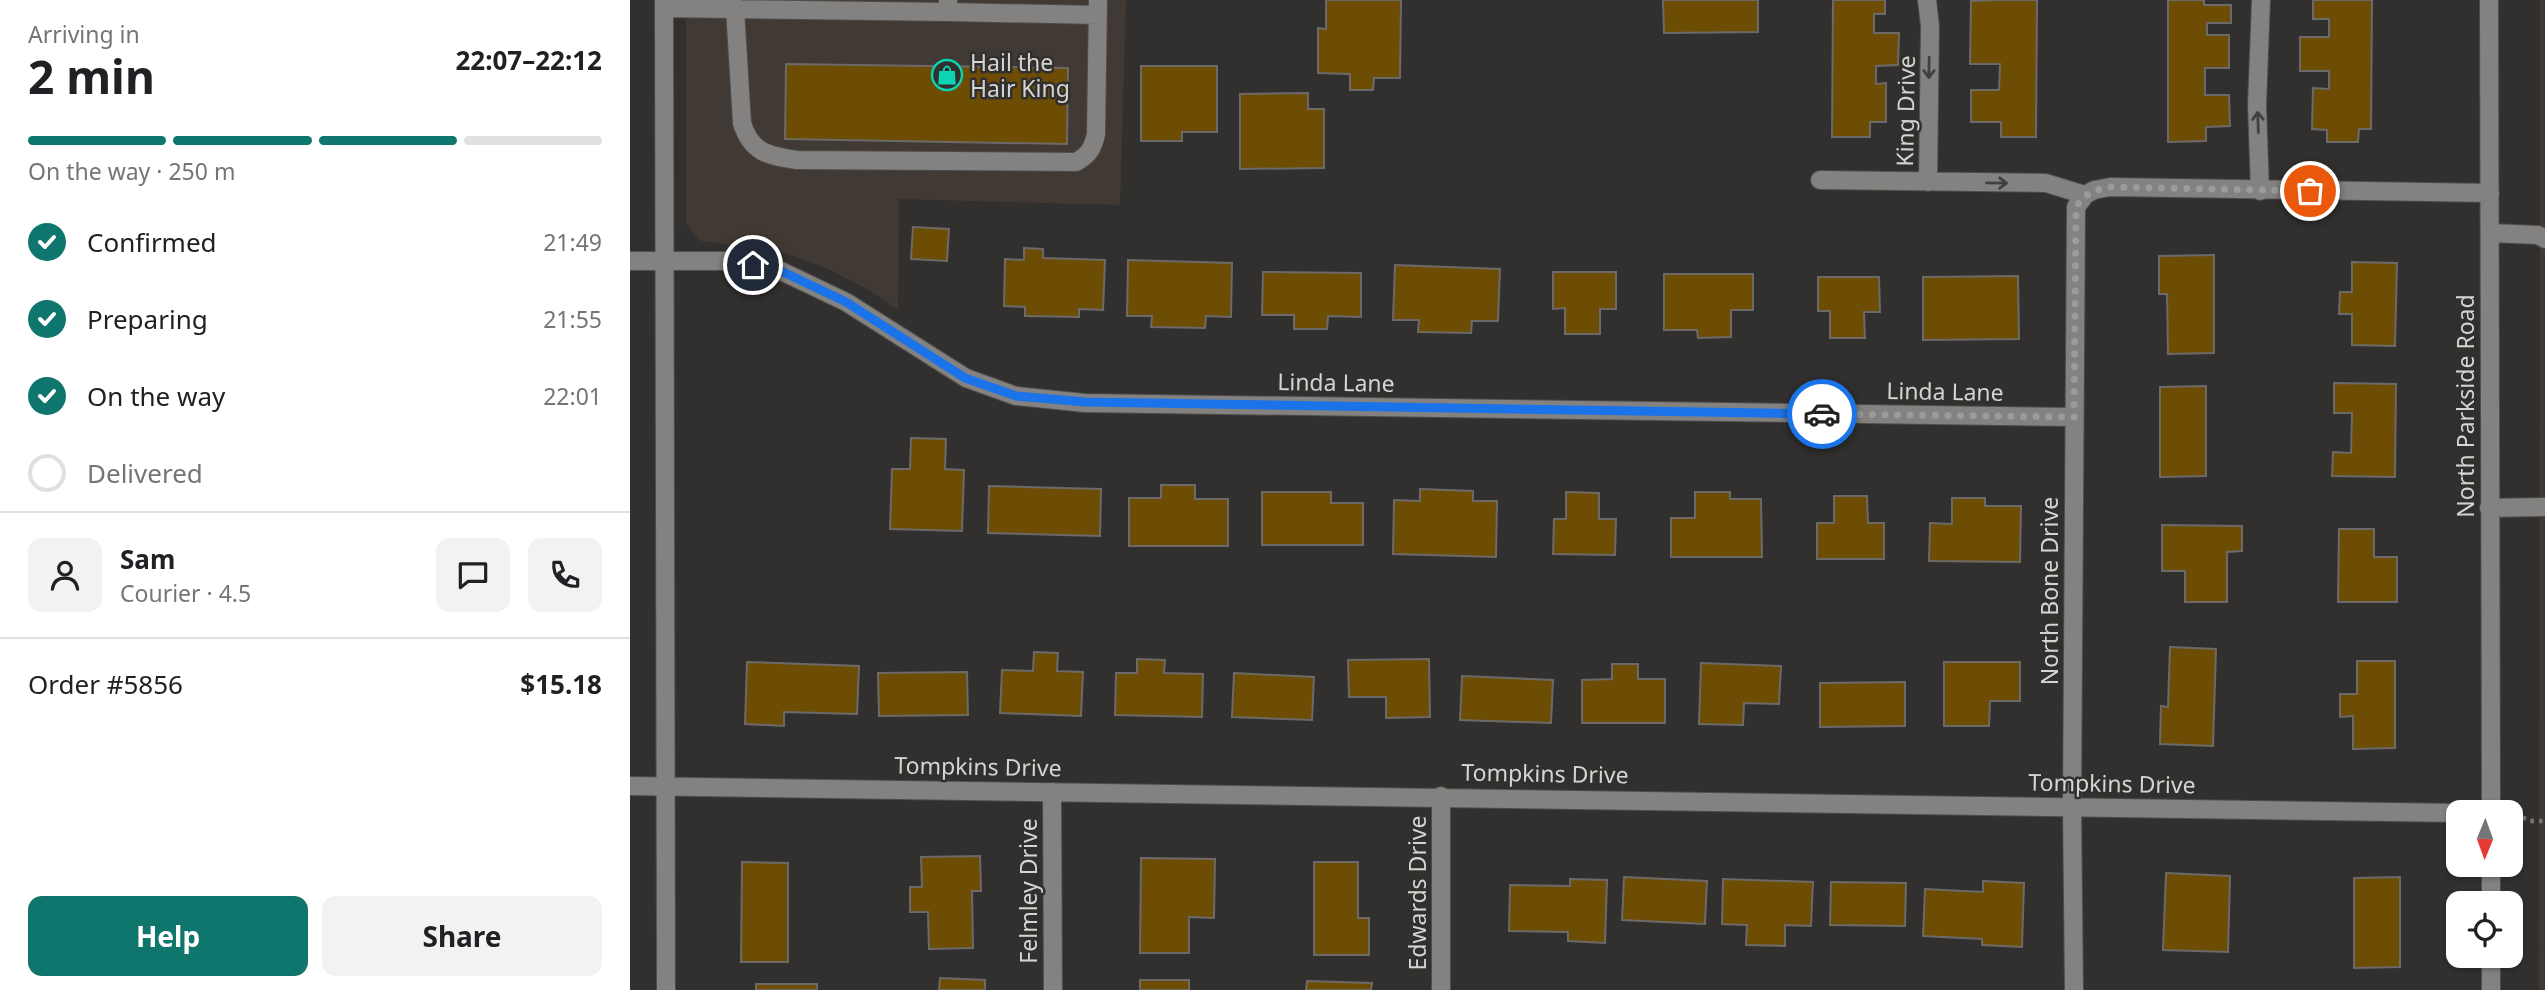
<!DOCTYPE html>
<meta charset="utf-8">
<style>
:root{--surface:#fff;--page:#f2f2f2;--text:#202124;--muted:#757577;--line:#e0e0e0;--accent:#0f766e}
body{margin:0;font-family:"Noto Sans",sans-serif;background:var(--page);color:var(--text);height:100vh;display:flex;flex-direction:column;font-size:26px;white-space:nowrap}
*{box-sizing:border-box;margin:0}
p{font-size:23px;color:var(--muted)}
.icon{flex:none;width:38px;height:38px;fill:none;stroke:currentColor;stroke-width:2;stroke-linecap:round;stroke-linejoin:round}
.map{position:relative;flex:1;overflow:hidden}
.sheet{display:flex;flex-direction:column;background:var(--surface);width:630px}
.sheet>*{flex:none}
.needle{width:46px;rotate:181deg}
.buttons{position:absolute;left:1816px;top:800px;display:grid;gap:14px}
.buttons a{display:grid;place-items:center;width:77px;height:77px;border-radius:14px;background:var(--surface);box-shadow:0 2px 5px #0004;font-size:35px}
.pin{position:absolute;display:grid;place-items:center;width:60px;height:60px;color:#fff;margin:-30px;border:4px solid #fff;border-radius:50%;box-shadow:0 2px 7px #0007}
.courier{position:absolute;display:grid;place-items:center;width:70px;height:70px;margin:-35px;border:5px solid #1a73e8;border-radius:50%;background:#fff;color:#222;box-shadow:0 2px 9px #0007}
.headline em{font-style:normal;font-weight:700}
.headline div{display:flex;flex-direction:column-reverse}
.headline{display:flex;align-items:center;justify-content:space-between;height:119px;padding:0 28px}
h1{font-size:46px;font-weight:700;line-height:52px}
.bar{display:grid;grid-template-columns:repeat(4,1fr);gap:10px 7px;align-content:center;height:84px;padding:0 28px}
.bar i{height:9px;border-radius:5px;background:var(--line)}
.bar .on{background:var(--accent)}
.bar p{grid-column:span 4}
.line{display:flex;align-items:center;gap:18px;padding:0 28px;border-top:2px solid var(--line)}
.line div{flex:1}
.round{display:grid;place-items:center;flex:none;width:74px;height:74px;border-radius:14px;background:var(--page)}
ol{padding:0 28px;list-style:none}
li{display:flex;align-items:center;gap:21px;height:77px}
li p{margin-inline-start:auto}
li .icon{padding:7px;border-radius:50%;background:var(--accent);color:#fff;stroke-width:4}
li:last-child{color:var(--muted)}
li i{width:38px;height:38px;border:4px solid var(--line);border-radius:50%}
.cta{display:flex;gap:14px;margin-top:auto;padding:14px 28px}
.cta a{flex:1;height:80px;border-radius:14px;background:var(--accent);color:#fff;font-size:28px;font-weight:700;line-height:80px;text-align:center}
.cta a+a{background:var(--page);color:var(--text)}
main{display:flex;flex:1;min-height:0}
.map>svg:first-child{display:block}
</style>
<main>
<section class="sheet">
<div class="headline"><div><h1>2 min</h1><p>Arriving in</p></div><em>22:07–22:12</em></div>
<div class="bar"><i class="on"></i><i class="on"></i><i class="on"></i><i></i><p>On the way · 250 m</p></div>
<ol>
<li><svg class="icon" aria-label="check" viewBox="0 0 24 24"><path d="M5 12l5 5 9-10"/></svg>Confirmed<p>21:49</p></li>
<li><svg class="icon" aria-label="check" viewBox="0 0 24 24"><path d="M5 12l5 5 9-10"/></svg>Preparing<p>21:55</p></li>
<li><svg class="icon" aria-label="check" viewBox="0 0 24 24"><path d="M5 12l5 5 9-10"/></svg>On the way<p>22:01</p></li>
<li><i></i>Delivered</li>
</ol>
<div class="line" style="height:126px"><a class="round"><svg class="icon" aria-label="person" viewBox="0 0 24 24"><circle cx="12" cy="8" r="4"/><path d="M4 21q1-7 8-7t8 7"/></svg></a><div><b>Sam</b><p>Courier · 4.5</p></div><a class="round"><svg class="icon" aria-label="chat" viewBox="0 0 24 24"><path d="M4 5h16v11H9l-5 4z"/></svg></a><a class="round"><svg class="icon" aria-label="phone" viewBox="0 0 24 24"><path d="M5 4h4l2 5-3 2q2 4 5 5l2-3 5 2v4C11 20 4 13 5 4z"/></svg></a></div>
<div class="line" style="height:91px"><div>Order #5856</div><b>$15.18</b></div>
<div class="cta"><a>Help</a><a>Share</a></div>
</section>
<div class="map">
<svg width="1915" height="990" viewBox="0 0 1915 990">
<rect width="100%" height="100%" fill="#32302e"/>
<!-- built -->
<path fill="#413934" d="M56 0H496L490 205 269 199 268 310 239 290 196 268 155 253 71 241 56 224Z
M1910 0H1915V990H1909Z"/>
<!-- building -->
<path fill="#6d4d04" stroke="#6c6a68" stroke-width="2" d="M696 0H771L770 78H744L743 90H720V74L688 73V28L696 29Z
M1033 0H1128V32L1034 33Z
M1203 0H1255V14H1244V33H1269L1268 65 1246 66V84L1256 83V122H1240V137H1202Z
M1366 0H1407L1406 137H1371V122H1341V90H1369L1370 64H1340L1341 1Z
M1538 0H1574V5H1601V23H1577V35H1599V68H1575V95H1599L1600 126 1576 127V141L1538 142Z
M1683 0H1742L1741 129H1729L1728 142H1697V130L1682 129 1683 88 1699 89V71H1670V37H1699V19H1683Z
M156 64 438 68 437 144 155 139Z
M511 66H587V132H552V141H511Z
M678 93V109H694V168L610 169V94Z
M283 227 319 229 317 261 281 259Z
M394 248 413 249V258L475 260 473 310 449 309V317L395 316V307L374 306 375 259 394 260Z
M1584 255V353L1538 354 1537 294H1529V256Z
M498 260 602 263 601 317 576 316 575 328 521 327 522 316H497Z
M1722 262 1767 263 1765 346 1722 345V314H1709L1710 292H1722Z
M765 265 870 269 868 321H842L841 333 788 332 789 320H763Z
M633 272 731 273V317L698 316 697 329H664V315H632Z
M923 272H986V309H970V334H935V308L923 309Z
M1034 274H1123V310H1101V337L1068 338 1067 330H1034Z
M1388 276 1389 339 1293 340V277Z
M1188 277H1249L1250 312H1234L1235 338H1200V311H1188Z
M1704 383 1766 384 1765 477 1702 476 1703 452 1721 453 1722 413H1704Z
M1576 386V476L1530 477V387Z
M281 438 316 439 315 469 334 470 332 531 260 529 262 469H280Z
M531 485H565V499H598V546H499V498H531Z
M359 486 471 489 470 536 358 533Z
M790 489 843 491V501H867L866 557 763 554 764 500 790 501Z
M632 492H701V503H733V545H632Z
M936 492 969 493V519H986L985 555 923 554 924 519H936Z
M1065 492H1100V499H1131L1132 557H1041V518H1065Z
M1204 496H1237L1238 523H1254V559H1187V523H1204Z
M1322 498H1355V506H1391L1390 562 1299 561 1300 523 1322 524Z
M1532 525 1612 526V551L1597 552V602H1555V571H1532Z
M1709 529H1744V557H1767V602H1708Z
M1540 647 1586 649 1583 746 1530 744 1531 706 1538 707Z
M404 652 428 653 427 671 453 672 451 716 370 713 372 670 403 671Z
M507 659 535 660 534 673 573 674 572 717 485 715 486 673H507Z
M799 659 800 717 756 718V697H719L718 660Z
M1727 661H1765V748L1723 749V716L1710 717V694H1727Z
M117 662 229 666 227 714 154 712V726L115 724Z
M1314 662H1390V701H1360L1359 726H1314Z
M1071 663 1151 666 1149 704 1114 703 1113 725 1069 724Z
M982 664H1008V679H1035V723H952V680L982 679Z
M337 672 338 715 249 716 248 673Z
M604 673 684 677 682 720 602 717Z
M832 676 923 680 921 723 830 720Z
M1275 682V726L1190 727V683Z
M350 856 351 891H342L343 948 299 949 298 912H280V887H292L291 857Z
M511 858 585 859 584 918 559 917V953H510Z
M112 862 158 863V962H111Z
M684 862H728V918H739V955H684Z
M1536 873 1600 876 1598 952 1533 950Z
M994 877 1077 881 1075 924 992 920Z
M1770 877V967L1724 968V878Z
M940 879 977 880 975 943 938 941V932L879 931 880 885 940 886Z
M1093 879 1183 882 1181 926 1155 925V946L1116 945 1117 925 1092 924Z
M1353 881 1394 883 1392 947 1352 945V939L1293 936 1295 889 1353 892Z
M1201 882 1276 883 1275 926 1200 925Z
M310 978 355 980V990H309Z
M510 980H559V990H510Z
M677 981 742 983 741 990H676Z
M126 984H187V990H126Z"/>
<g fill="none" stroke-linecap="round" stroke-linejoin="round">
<!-- minor casing -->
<g stroke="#4e4d4b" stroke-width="20">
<path id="minor" d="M34 0 36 990
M102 0 105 9 112 123C121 153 139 156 167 160L446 162C459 155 463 148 466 134L468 0
M1297 0 1300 26 1298 182
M1859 0 1861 812
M34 8 318 12V0
M318 12 468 15
M1190 180 1416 183 1455 195 1464 190 1480 187 1860 193
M1630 191 1627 105 1631 0
M1860 233 1908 235 1915 239
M0 261H96L149 270 216 302 336 378 386 396 455 403 1444 417
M1859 508 1915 507
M0 786 1829 813
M422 792 423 990
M811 796V990
M1861 864V903
M1861 956V990
M1444 990 1442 806 1446 207 1455 195"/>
</g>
<!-- path -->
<path stroke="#797876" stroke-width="4.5" stroke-dasharray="3.5 5" stroke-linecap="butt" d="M1885 814 1900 821H1915"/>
<!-- minor -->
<use href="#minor" stroke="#848280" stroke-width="18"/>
</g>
<!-- one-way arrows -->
<defs><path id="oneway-shaft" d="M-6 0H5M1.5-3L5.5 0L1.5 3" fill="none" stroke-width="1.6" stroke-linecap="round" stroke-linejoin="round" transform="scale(1.75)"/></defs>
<g stroke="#42403e">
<use href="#oneway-shaft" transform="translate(1299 68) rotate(91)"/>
<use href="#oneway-shaft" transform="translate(1628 122) rotate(-92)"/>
<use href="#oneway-shaft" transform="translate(1367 183) rotate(1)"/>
</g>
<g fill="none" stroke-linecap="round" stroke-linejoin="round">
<!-- done -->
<path stroke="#9c9b99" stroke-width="7" stroke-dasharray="0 12.6" d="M1192 414 1444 417 1446 207C1456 193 1463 190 1480 187L1680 191"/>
<!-- route -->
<path stroke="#1a73e8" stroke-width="9" d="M123 265 149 270 216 302 335 378 386 396 455 402 1192 414"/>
</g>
<!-- icons -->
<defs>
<g id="shop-ring" transform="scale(1.575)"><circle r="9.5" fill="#32302e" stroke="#0bd5b5" stroke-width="1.5"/><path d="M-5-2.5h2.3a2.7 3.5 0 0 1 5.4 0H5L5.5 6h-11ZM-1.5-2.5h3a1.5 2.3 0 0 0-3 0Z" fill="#0bd5b5"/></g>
</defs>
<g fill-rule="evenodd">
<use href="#shop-ring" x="317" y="75"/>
</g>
<g text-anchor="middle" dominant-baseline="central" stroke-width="5" stroke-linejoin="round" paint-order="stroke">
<!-- poi labels -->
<g font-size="23" fill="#d5d4d3" stroke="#32302e" text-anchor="start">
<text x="340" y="62">Hail the<tspan x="340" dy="26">Hair King</tspan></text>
</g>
<!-- street labels -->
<g font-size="23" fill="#d5d4d3" stroke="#32302e">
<text transform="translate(1275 111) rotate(-89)">King Drive</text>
<text transform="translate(706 382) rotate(1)">Linda Lane</text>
<text transform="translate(1315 391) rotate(1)">Linda Lane</text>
<text transform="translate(1835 406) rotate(-90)">North Parkside Road</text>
<text transform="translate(1419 591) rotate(-90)">North Bone Drive</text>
<text transform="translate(348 766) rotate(1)">Tompkins Drive</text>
<text transform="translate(915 773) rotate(1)">Tompkins Drive</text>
<text transform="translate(1482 783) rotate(1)">Tompkins Drive</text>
<text transform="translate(398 891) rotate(-90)">Felmley Drive</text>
<text transform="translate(787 893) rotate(-90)">Edwards Drive</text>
</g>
</g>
</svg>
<div class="buttons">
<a><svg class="needle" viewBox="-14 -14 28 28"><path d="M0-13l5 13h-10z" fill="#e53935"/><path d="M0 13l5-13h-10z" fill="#757577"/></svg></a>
<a><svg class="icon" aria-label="locate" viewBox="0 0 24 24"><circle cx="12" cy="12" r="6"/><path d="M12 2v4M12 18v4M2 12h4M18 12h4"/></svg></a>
</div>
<div class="pin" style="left:1680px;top:191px;background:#ea580c"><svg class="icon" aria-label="bag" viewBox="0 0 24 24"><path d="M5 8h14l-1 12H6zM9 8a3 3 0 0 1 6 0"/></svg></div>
<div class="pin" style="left:123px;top:265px;background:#1f2937"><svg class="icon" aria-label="home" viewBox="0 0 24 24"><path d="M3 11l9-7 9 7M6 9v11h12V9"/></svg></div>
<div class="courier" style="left:1192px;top:414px"><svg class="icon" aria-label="car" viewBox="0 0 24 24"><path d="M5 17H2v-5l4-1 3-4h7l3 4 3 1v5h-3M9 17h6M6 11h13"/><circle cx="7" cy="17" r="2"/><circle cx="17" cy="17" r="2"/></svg></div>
</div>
</main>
